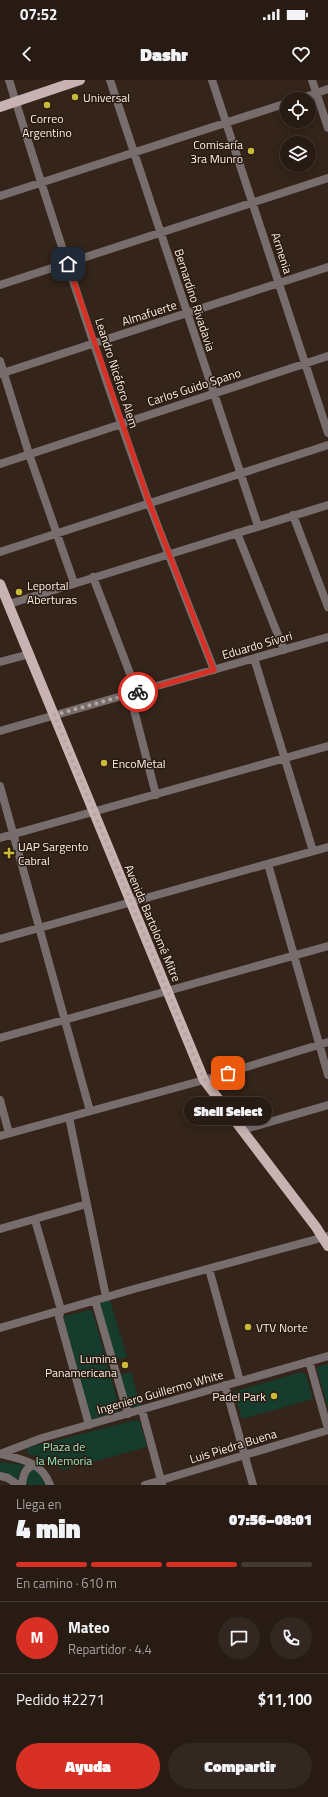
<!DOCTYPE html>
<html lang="es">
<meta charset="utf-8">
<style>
:root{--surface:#271b13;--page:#332821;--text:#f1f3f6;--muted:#a4a1a0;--line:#433933;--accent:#d93025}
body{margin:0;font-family:"Titillium Web",sans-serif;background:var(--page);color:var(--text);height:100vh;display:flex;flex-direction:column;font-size:15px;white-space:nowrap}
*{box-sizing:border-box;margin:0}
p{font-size:13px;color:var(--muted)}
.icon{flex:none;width:22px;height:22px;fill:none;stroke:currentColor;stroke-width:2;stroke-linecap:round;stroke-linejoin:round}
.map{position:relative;height:1405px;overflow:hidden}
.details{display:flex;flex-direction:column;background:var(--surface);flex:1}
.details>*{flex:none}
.buttons{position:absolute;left:280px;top:12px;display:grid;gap:8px}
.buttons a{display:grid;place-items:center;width:36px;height:36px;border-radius:50%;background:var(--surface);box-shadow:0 2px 10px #0003,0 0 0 1px var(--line);font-size:20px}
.pin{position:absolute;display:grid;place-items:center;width:34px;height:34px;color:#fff;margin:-17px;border-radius:8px;box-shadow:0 2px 6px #0006}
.courier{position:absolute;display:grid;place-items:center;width:40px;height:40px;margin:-20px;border:3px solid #d93025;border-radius:50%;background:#fff;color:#222;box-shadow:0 1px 5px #0007}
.bubble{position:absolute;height:28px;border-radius:14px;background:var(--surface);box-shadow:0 2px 10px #0003,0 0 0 1px var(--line);font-size:13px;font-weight:800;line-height:28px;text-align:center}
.overview em{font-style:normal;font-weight:800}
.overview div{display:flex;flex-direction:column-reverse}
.overview{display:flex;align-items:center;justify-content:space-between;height:68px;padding:0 16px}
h1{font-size:26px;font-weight:800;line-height:30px}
.bar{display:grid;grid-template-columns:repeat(4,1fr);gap:6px 4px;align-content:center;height:48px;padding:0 16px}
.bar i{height:5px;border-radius:3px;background:var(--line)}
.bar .on{background:var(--accent)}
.bar p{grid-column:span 4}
.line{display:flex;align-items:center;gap:10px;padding:0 16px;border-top:1px solid var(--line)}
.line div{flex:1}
.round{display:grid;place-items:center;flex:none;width:42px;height:42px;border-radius:21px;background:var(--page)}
.primary-button{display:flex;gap:8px;margin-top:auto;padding:8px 16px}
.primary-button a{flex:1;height:46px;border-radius:24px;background:var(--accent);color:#fff;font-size:16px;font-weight:800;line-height:46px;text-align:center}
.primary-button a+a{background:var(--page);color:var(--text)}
.status{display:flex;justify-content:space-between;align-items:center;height:28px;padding:0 20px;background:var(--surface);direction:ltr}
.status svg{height:11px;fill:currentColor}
header{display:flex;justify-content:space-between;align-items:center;height:52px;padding:0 16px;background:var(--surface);font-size:18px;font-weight:800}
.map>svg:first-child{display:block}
</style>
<div class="status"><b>07:52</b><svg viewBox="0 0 49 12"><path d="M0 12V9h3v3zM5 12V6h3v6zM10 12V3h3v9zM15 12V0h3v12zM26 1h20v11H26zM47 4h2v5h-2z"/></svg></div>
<header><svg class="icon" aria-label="back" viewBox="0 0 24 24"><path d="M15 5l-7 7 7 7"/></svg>Dashr<svg class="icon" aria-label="heart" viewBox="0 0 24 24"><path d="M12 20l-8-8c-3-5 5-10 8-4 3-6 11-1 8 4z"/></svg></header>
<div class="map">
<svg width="328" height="1405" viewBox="0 0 328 1405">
<rect width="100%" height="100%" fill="#342419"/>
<!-- green -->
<path fill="#153c2c" d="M109 1216 127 1277 113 1281 95 1220Z
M90 1230 93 1233 120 1330 118 1332 92 1339 90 1337 64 1239 65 1236Z
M328 1284V1328L317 1290 318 1287Z
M131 1292 142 1330 128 1334 117 1296Z
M301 1292 306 1295 313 1319 242 1339 234 1313 236 1311Z
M136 1340 140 1342 147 1367 63 1390C58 1386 55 1387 51 1384 43 1378 37 1377 27 1373V1368Z
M0 1382 24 1385 18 1396V1403L0 1394Z
M33 1389H37L47 1405H27C27 1398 27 1393 33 1389Z"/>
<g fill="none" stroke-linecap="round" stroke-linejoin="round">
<!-- minor -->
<path stroke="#786d6d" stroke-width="8" d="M9 0C53 142 99 283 149 423 170 479 192 534 214 590
M110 0 258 446
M212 0 328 353
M312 0 328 48
M299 19 328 9
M0 116 287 23
M0 205 328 98
M0 281 29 374 74 503
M0 294 328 187
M0 384 328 276
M293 435 328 527
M237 453 284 570
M0 472 328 365
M93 497 134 604 132 622 156 715
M9 524 328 425
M254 578 313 771
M0 582 30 574
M0 651 328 557
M0 706 90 1031
M0 758 328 666
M268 784 328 995
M0 859 328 767
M0 958 328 866
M0 1020 9 1053
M69 1037 106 1217
M242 1050 328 1025
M0 1056 204 1000 328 962
M35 1140 61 1230 59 1237 89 1345
M0 1149 87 1124
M209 1189 240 1301
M95 1220 128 1334
M0 1248 134 1209 328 1156
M309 1281 328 1349
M225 1305 253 1405
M142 1330 162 1404
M0 1374 42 1358 328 1276
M0 1374C21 1379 42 1382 50 1405
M0 1396 8 1398 18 1405
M22 1405C23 1396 25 1387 35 1385
M145 1405 328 1350"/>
<!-- major -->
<path stroke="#c9b2b2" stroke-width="10" d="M0 27 80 0
M0 504 204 1000 316 1147 328 1166"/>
</g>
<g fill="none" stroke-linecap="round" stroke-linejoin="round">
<!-- done -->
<path stroke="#b5a8a0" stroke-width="4" stroke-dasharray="0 7.2" d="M138 612 54 635 204 1000 228 993"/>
<!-- route -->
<path stroke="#d93025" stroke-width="5" d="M68 184 149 422 214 590 138 612"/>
</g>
<!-- markers -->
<g fill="#c9ba3a" stroke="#2a1b10" stroke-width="1.5">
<circle cx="75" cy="17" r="4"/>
<circle cx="47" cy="25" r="4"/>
<circle cx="251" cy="71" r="4"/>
<circle cx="19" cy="512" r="4"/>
<circle cx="104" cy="683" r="4"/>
<path d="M7 767h4v4h4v4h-4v4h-4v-4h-4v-4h4z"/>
<circle cx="248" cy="1247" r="4"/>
<circle cx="125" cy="1285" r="4"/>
<circle cx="274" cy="1316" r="4"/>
</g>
<g text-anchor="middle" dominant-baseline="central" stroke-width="3" stroke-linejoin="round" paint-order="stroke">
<!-- poi labels -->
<g font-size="12" fill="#faefe8" stroke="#2a1b10" text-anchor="start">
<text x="83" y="17">Universal</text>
<text x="47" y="38" text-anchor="middle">Correo<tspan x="47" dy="14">Argentino</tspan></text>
<text x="243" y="64" text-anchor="end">Comisaría<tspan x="243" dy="14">3ra Munro</tspan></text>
<text x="27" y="505">Leportal<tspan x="27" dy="14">Aberturas</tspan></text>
<text x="112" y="683">EncoMetal</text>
<text x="18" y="766">UAP Sargento<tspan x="18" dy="14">Cabral</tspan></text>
<text x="256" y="1247">VTV Norte</text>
<text x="117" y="1278" text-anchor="end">Lumina<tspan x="117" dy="14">Panamericana</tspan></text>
<text x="266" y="1316" text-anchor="end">Padel Park</text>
</g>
<!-- street labels -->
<g font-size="12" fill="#faefe8" stroke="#2a1b10">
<text transform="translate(282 173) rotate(72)">Armenia</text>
<text transform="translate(195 220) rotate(72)">Bernardino Rivadavia</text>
<text transform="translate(149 233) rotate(-18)">Almafuerte</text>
<text transform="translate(117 293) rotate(72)">Leandro Nicéforo Alem</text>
<text transform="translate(194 307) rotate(-18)">Carlos Guido Spano</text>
<text transform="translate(257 565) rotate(-16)">Eduardo Sívori</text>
<text transform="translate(153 843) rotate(67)">Avenida Bartolomé Mitre</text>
<text transform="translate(160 1312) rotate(-16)">Ingeniero Guillermo White</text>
<text transform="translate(233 1366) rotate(-17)">Luis Piedra Buena</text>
</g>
<!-- park labels -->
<g font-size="12" fill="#99e8c4" stroke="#2a1b10">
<text x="64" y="1366">Plaza de<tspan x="64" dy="14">la Memoria</tspan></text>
</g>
</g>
</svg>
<div class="buttons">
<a><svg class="icon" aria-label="locate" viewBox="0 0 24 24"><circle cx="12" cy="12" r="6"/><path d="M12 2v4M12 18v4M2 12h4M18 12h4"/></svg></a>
<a><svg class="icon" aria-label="layers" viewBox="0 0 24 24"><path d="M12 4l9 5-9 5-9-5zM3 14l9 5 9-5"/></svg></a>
</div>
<div class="pin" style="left:228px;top:993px;background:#ea580c"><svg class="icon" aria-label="bag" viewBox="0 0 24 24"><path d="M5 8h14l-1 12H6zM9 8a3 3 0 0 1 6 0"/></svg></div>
<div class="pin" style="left:68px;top:184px;background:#1f2937"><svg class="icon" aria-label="home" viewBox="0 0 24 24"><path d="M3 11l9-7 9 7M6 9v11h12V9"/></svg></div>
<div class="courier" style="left:138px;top:612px"><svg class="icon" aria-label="bike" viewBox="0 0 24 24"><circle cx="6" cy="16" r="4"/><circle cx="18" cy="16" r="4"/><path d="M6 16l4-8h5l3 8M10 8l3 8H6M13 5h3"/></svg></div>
<div class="bubble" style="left:184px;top:1017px;width:88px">Shell Select</div>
</div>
<section class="details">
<div class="overview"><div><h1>4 min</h1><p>Llega en</p></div><em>07:56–08:01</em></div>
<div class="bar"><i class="on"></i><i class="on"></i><i class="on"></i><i></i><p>En camino · 610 m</p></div>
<div class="line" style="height:72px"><b class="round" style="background:var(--accent);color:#fff">M</b><div><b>Mateo</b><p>Repartidor · 4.4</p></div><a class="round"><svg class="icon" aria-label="chat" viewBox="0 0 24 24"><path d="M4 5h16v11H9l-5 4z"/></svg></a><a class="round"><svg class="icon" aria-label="phone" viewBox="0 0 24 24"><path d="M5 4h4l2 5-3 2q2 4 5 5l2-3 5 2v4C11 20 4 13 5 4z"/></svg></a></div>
<div class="line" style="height:52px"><div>Pedido #2271</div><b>$11,100</b></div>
<div class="primary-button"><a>Ayuda</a><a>Compartir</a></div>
</section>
